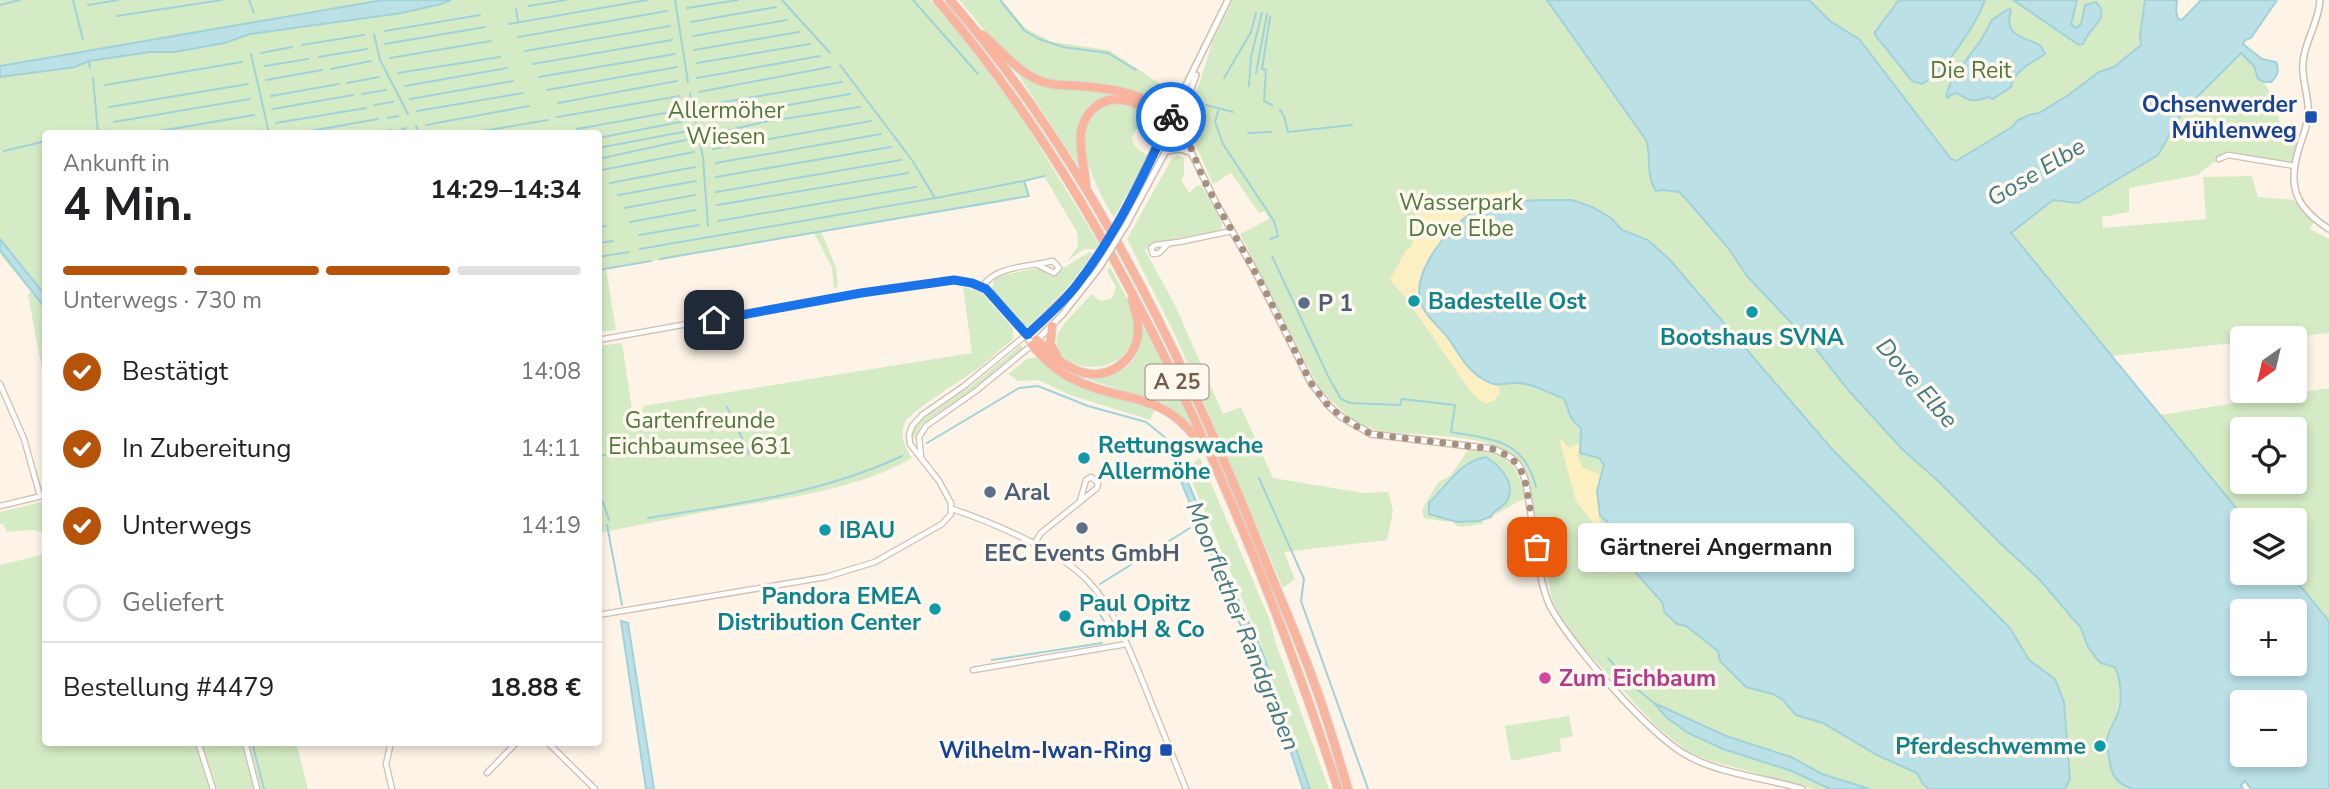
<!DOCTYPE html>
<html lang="de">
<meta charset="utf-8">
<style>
:root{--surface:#fff;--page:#f6f6f6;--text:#202124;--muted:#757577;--line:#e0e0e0;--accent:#b45309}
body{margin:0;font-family:"Nunito Sans",sans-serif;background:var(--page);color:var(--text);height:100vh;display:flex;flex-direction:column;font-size:26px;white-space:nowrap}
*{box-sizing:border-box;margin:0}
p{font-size:23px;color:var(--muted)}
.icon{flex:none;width:38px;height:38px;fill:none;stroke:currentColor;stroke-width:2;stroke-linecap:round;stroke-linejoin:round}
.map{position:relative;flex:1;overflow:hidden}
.sheet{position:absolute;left:42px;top:130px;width:560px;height:616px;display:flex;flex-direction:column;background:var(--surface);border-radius:7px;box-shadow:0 4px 10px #0003}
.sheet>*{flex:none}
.needle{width:46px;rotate:214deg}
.controls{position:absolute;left:2230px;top:326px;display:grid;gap:14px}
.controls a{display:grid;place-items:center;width:77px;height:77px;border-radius:7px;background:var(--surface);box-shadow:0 4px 10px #0003;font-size:35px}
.pin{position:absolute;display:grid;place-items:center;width:60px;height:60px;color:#fff;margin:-30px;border-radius:14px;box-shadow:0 4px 10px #0006}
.courier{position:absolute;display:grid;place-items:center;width:70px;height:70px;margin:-35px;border:5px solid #1a73e8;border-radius:50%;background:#fff;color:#222;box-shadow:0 2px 9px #0007}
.bubble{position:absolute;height:49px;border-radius:7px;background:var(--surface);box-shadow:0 4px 10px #0003;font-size:23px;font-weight:700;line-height:49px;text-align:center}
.summary em{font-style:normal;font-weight:700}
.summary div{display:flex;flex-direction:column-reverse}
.summary{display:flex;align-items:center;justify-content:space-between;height:119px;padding:0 21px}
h1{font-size:46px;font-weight:700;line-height:52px}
.bar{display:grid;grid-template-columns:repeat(4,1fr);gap:10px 7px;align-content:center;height:84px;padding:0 21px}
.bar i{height:9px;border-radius:5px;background:var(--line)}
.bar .on{background:var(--accent)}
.bar p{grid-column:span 4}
.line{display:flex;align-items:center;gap:18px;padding:0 21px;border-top:2px solid var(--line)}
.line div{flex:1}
ol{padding:0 21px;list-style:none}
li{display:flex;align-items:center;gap:21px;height:77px}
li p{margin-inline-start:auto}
li .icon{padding:7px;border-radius:50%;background:var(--accent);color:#fff;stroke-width:4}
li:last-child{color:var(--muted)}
li i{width:38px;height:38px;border:4px solid var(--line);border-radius:50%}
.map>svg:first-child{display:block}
</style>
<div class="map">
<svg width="2329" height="789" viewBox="0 0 2329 789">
<rect width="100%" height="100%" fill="#fdf4e7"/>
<!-- green -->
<path fill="#d5ebc5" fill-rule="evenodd" d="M0 0H930L960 35 1021 116 1099 244 1095 250C1084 245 1075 256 1067 262L1078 246 1077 232 1044 176 1025 181 1029 196 821 231 836 267 838 286 834 289 832 268 814 233 606 269 616 330 599 332 598 133H46L45 295 0 239Z
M959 0H1002L1025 28 1052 42 1109 50 1177 95 1172 105 1164 106C1144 94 1123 85 1099 83 1083 81 1066 84 1050 81 1015 74 982 26 959 0Z
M1233 0H1547L1646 140 1649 148V175L1662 190 1679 192 1688 200 1729 249 1747 276 1815 348 1849 391 1903 450 1936 479 1999 542 2040 580 2082 628 2088 647 2097 659 2101 663 2115 667C2125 690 2118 716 2107 738L2121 784 2132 789H1814L1711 761 1688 752 1658 728 1578 642 1560 616 1552 600 1527 474C1522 466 1518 458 1510 453 1478 432 1414 437 1377 430 1351 424 1333 403 1317 384L1240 234 1269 219 1265 211 1259 213 1231 173 1213 184 1189 130V124L1197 90 1213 40Z
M1808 0H2148L2141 45 2114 67 2104 70 2067 96 1954 163 1854 36 1830 21Z
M2242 53 2255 66 2258 79C2275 89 2278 118 2283 136L2299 137 2294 162 2230 156 2212 163 2198 175 2129 188V212L2102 217 2103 228 2206 219 2203 177 2252 176 2258 197 2294 200 2314 222 2310 229 2329 239V333L2282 338H2242V342L2112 356 2011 232 2053 200 2158 155 2183 111Z
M1015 70C1043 89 1105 86 1140 99 1148 102 1156 108 1163 113L1162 115C1147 104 1126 90 1106 98 1097 101 1088 114 1081 120L1082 171Z
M1112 103C1130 105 1164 114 1157 138L1143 129H1137C1125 141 1138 149 1148 156L1114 218C1100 195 1073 145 1089 119 1094 111 1104 107 1112 103Z
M1177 155 1184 158V176L1181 180 1189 193 1198 185 1202 186 1222 223 1221 230 1153 243 1145 250 1175 305 1223 414 1241 407 1273 478 1364 493 1388 492 1393 511 1387 540 1284 552 1295 579 1283 588 1176 337 1127 239 1171 160Z
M0 250 45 308V386L28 295 31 292 0 254Z
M1089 252 1093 254 1070 285 1028 327 1023 326 992 289 995 277 1038 268 1049 275 1058 274 1062 269Z
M1110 267C1117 281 1130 300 1133 316 1144 384 1049 377 1057 336 1060 325 1083 305 1091 294L1101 301 1112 298 1116 287 1107 271Z
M963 287 981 292 1013 328V339C1002 348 991 358 980 367 966 377 910 412 905 422 899 434 905 448 912 458 854 492 775 499 710 511 673 518 636 526 599 533V346L622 343 632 410 643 409V406L972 353Z
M1143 320 1193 425 1163 403 1086 379C1127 377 1142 361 1143 320Z
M1021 345 1023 349 964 396 921 425 914 438 912 436 914 427 920 421 971 386Z
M1037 357 1060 377 1082 387 1155 409 1150 420 1070 395 1039 380 1018 381 1008 374 1027 359Z
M2329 388V621L2289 572H2294V520H2246L2160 415ZM2242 429H2294V481H2242Z
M1468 450C1507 454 1517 460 1525 499 1514 503 1505 510 1494 515L1493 518 1483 521V524L1461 527 1455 525 1454 521 1493 511 1506 503 1457 472 1443 490 1429 503 1432 516 1450 520 1449 522 1424 518 1422 510 1438 482 1450 476Z
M1200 458 1270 620 1275 641 1329 789H1311L1258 636 1186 468Z
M45 501V533L32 530 7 532 3 524H0V512Z
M45 554 46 742H296L308 789H0V565Z
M1569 716 1573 736 1560 739 1561 751 1511 761 1505 726Z"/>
<!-- sand -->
<path fill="#fcefc1" d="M1511 191 1509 201C1496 203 1484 205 1473 212 1451 227 1412 274 1421 302 1425 316 1437 326 1446 337 1450 341 1451 346 1455 351 1465 364 1483 375 1496 386H1499L1500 393 1493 402H1489L1487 404 1478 399 1468 388 1405 297 1390 280 1406 250 1412 246 1416 216 1413 209 1419 203Z
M1561 438 1569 448 1579 443 1580 453 1577 455 1582 467 1600 474C1596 494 1601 512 1599 532L1615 550 1624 556 1622 563 1614 574 1593 523 1576 501 1560 442Z"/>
<!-- water -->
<path fill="#bbe1e7" stroke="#a1d1d9" stroke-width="2" fill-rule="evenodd" d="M383 0H451L441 4 402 13 250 34 224 43 175 52H150L89 61 75 67 0 77V66Z
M1547 0H1809L1830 21 1859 39 1951 159 1956 161 2012 127 2018 120 2029 115 2039 113 2067 96 2099 72 2114 67 2141 45 2140 35 2145 0H2177L2176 11 2178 19 2182 20 2201 0H2277L2251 38 2245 40 2243 44 2262 59 2276 62C2280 71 2277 76 2271 82H2264L2258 79 2254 66 2241 53 2183 111 2158 155 2078 203 2053 200 2011 233 2246 520H2242V572H2289L2329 621V789H2251L2245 781 2241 785 2243 789H2132C2114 782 2111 774 2109 756 2108 751 2106 745 2107 740 2108 731 2114 724 2117 715 2123 702 2121 680 2115 667L2101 663 2097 659 2088 647 2081 628 2040 580 1999 542 1936 479 1903 450 1849 391 1815 348 1747 276 1729 249 1687 200 1679 192 1662 190 1656 191C1645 175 1652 157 1646 140ZM2242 611H2294V663H2242ZM2242 702H2294V754H2242Z
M1899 0H1985C1976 25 1946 70 1922 84L1912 81 1875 35V32Z
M2013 0H2077L2071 24 2076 28 2081 24 2085 5 2096 2C2112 18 2089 27 2083 44L2079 45Z
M2008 9 2011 10C2003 38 2024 36 2041 46L2045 54C2033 62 2012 72 2011 87L1993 99 1989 97C1974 102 1970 102 1957 93L1950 95 1948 98 1946 96 1952 79 1981 40 1992 20Z
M1539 200H1572L1592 207 1611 218 1622 230 1648 240 1670 260 1831 448 2010 628 2029 660 2055 679 2064 702 2070 779 2065 789H1929L1923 784 1917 773 1877 755 1823 723 1796 715 1783 700 1773 694 1746 687 1720 661 1718 651 1686 626 1677 624 1665 613 1662 602 1636 573 1627 555 1630 547 1628 543 1600 515 1597 491 1604 465 1599 458 1580 453 1581 428C1565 416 1571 409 1563 398 1547 393 1536 384 1518 383 1502 382 1498 389 1483 379 1466 369 1460 355 1449 339 1440 327 1429 320 1422 306 1407 274 1453 220 1481 208 1500 200 1519 202 1539 200Z
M0 239 45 295V308L0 250Z
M1174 449 1227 575 1262 651 1310 789H1303C1284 733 1268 674 1239 622L1170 455Z
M1486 457C1499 465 1517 483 1507 501 1503 508 1494 509 1490 517L1478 521 1457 522 1429 514V503C1447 486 1460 461 1486 457Z
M621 621 628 623 654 789H646Z
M1654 703 1726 736 1791 757 1822 774 1870 789H1830L1792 771 1723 749 1688 733 1666 717Z"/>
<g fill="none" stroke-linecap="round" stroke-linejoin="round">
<!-- stream -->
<path stroke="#a1d1d9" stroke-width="2" d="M73 0 83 40
M249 0 254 13
M675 0 688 82
M782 0 830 53
M913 0 978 74
M1000 0 1025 31 1039 39 1063 47 1108 53 1136 70
M0 5 20 0
M88 5 118 0
M529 6 566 0
M687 8 738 0
M516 9 518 21
M117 16 222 0
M1270 17 1262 69 1266 70 1264 101 1272 105
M691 22 776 7
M509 24 647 0
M385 31 480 15
M374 34 380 60 408 114
M693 36 787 20
M518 37 667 11
M385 44 485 27
M302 45 364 35
M694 50 799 32
M525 51 670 26
M261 53 292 47
M251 54 269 133
M319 57 367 49
M390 58 491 41
M89 62 90 68
M697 63 810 44
M533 64 672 40
M265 66 308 59
M331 69 371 61
M398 73 500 57
M1256 73 1267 14
M539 77 675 54
M93 78 98 133
M697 78 820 56
M1224 78 1251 32 1256 13
M266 80 322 70
M347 83 379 77
M105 85 242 62
M405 86 507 68
M1249 86 1251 57 1262 13
M547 90 677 67
M699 92 830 67
M690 93 703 158 708 226
M362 94 386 90
M271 96 339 84
M410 99 513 81
M558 103 677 81
M374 105 393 102
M1206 105 1233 112
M700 106 842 82
M109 107 248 84
M1219 108 1215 122 1223 144 1274 221 1278 236 1271 239
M273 109 353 95
M1280 110 1284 116 1288 132 1352 125
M417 111 523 93
M557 117 680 96
M388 118 398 116
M704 120 850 94
M114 122 250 99
M276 123 366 108
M426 125 529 106
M416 126 419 133
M402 129 406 128
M577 129 682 110
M81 133 84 132
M148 133 254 115
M299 133 378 119
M377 133 392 130
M471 133 548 120
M545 133 551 132
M1248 133 1271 132
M708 135 764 122 860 107
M598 138 685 121
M598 148 688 131
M713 149 871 121
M4 151 46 141
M598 159 690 139
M716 163 881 134
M602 170 694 152
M716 177 891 147
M610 183 695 167
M45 192H46
M716 192 901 160
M618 195 696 181
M936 198 1023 181
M717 205 908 173
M624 208 695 195
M598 213H600
M718 221 916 187
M630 222 696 210
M598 227 606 226
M639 235 699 225
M598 243 613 241
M640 249 935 198 912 160 840 65
M1272 256 1328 376 1341 399 1350 403 1400 405 1402 399 1455 405 1451 432C1493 440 1524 439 1536 487
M598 257 629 252
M660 259 1029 196 1024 181 1044 176
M598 270 651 261
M727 407 749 453 743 455
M927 443 1019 388 1038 386 1088 406 1146 422 1167 439 1173 453
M598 456 605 455
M1259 478 1304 579 1301 601 1368 789
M598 496 603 502 609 520
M648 518C736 504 821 494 902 456
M607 525 622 605
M1100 584 1190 528
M1089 598 1112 633
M1608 658 1632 685 1654 703
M992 660 1102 643
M252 742 264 789"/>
<!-- minor casing -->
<g stroke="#d1beaf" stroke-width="7">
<path id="minor" d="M2219 159 2228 155 2295 166
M1168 244 1159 253 1153 254 1151 248 1155 245 1179 242 1232 231
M982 287C996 265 1030 267 1053 261L1059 268 1054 273 1038 265
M598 340 861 293 954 280 977 284 992 293 1026 335 964 386 922 415 912 426 909 435 910 444 939 481 951 503V514L942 524 875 562 826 577 598 615
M0 384 24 439 40 496
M921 456 919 437 926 426 976 391 1032 345
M0 506 46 495
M952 509C992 522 1060 551 1088 581 1113 607 1126 642 1140 675 1155 713 1171 751 1186 789
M1034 544 1041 533 1097 488 1098 483 1091 477 1086 480 1080 501
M973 670 1127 644
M198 742 213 789
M245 742 257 789
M391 742 386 764 392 789
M547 742 595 789
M487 773 517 742"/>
</g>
<!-- tertiary casing -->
<g stroke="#d1beaf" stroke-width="8">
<path id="tertiary" d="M2320 0C2319 22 2305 40 2303 62 2301 81 2310 97 2308 116 2307 128 2301 140 2298 152 2287 189 2298 209 2329 229
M1172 116 1187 138 1191 151
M1168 124 1192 154 1217 205 1256 273 1311 383 1330 407 1340 416 1371 434 1493 449C1503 453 1513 457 1519 466 1526 476 1527 490 1529 502 1534 530 1538 582 1550 606 1569 643 1653 739 1690 757 1722 774 1766 778 1802 789
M1166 151 1180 149 1189 152
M1121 217 1228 0
M1126 225 1176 132 1196 75
M1026 335 1032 345 1062 315 1099 268
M1026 335 1075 287 1095 260"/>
</g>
<!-- motorway casing -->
<g stroke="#dcd4d0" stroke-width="10">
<path id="motorway" d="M937 0C1044 125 1123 266 1192 414 1248 536 1297 661 1338 789
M950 0C1088 160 1183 355 1261 550 1279 596 1300 642 1316 688 1328 721 1338 755 1348 789
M983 35C1002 51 1018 73 1043 82 1055 86 1068 85 1081 86 1116 89 1143 93 1172 116
M1154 117 1162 137
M1086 187C1085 169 1079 149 1081 132 1083 122 1087 114 1094 108 1118 87 1147 109 1168 124
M1052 326 1050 344 1057 356
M1037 340C1049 353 1064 367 1081 372 1108 381 1137 360 1138 331 1139 320 1135 310 1132 299
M1032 345C1043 357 1054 369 1069 377 1123 406 1165 387 1204 450"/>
</g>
<!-- minor -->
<use href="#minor" stroke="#fff" stroke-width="4.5"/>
<!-- tertiary -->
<use href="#tertiary" stroke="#fff" stroke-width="5"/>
<!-- motorway -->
<use href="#motorway" stroke="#f8b49d" stroke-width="8"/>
<!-- tertiary-bridge casing -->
<g stroke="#d1beaf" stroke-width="8" stroke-linecap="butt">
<path id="tertiary-bridge" d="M1095 260 1121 217
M1099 268 1126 225"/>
</g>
<!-- tertiary-bridge -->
<use href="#tertiary-bridge" stroke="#fff" stroke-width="5"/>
</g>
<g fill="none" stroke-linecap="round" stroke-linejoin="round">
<!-- done -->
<path stroke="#a69081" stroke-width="7" stroke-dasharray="0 12.6" d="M1171 117C1188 131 1195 162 1205 182 1221 213 1239 242 1255 272 1275 308 1292 346 1311 383L1329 407 1354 425 1371 434 1493 449 1511 457 1524 475 1537 547"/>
<!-- route -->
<path stroke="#1a73e8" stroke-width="9" d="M714 320 861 293 954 280 972 283 986 289 1027 335C1044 319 1062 304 1076 286 1116 235 1144 175 1171 117"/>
</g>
<!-- markers -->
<g fill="#1a4fb4" stroke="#fff8ee" stroke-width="2.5">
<rect x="2304" y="110" width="14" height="14" rx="3.5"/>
<rect x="1159" y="743" width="14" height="14" rx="3.5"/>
</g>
<g fill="#0f9aa8" stroke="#fff8ee" stroke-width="2.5">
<circle cx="1414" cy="301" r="7"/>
<circle cx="1752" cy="312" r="7"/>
<circle cx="1084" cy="458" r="7"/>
<circle cx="825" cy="530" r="7"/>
<circle cx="935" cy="609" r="7"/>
<circle cx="1065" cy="616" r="7"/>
<circle cx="2100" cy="746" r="7"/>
</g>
<g fill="#5c6f8a" stroke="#fff8ee" stroke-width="2.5">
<circle cx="1304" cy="303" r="7"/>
<circle cx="990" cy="492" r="7"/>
<circle cx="1082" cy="528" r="7"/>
</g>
<circle fill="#d1479c" stroke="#fff8ee" stroke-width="2.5" cx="1545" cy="678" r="7"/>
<g text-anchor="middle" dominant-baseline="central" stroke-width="7" stroke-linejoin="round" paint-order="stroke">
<!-- shield labels -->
<rect fill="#fff8ee" stroke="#a0897b" stroke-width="2" x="1145.5" y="364.5" width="63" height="35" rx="5"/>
<g font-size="21" font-weight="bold" fill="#775a4a">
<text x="1177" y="382">A 25</text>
</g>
<!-- park labels -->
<g font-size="23" fill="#51783f" stroke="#fff8ee">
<text x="1971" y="70">Die Reit</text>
<text x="726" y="110">Allermöher<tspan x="726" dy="26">Wiesen</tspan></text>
<text x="1461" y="202">Wasserpark<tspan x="1461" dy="26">Dove Elbe</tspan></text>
<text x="700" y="420">Gartenfreunde<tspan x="700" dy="26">Eichbaumsee 631</tspan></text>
</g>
<!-- transit labels -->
<g font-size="23" font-weight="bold" fill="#164399" stroke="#fff8ee" text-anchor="end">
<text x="2297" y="104">Ochsenwerder<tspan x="2297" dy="26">Mühlenweg</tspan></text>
<text x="1152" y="750">Wilhelm-Iwan-Ring</text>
</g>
<!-- culture labels -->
<g font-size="23" font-weight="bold" fill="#0d838f" stroke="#fff8ee" text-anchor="start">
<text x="1428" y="301">Badestelle Ost</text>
<text x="1752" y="337" text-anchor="middle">Bootshaus SVNA</text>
<text x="1098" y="445">Rettungswache<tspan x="1098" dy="26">Allermöhe</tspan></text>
<text x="839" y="530">IBAU</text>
<text x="921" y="596" text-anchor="end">Pandora EMEA<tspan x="921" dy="26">Distribution Center</tspan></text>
<text x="1079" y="603">Paul Opitz<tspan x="1079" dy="26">GmbH &amp; Co</tspan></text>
<text x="2086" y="746" text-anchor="end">Pferdeschwemme</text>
</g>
<!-- service labels -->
<g font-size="23" font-weight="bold" fill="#4e5e75" stroke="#fff8ee" text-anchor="start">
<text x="1318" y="303">P 1</text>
<text x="1004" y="492">Aral</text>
<text x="1082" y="553" text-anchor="middle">EEC Events GmbH</text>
</g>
<!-- hotel labels -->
<g font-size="23" font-weight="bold" fill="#b23c85" stroke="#fff8ee" text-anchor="start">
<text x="1559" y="678">Zum Eichbaum</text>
</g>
<!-- water labels -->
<g font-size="24" font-style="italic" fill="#407a84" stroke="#fff8ee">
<text transform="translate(2036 172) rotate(-31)">Gose Elbe</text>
<text transform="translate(1917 383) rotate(49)">Dove Elbe</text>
<text transform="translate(1243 626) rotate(68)">Moorflether Randgraben</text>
</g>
</g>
</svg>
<div class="controls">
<a><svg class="needle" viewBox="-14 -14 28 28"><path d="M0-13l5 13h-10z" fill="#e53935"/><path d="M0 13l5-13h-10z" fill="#757577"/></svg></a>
<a><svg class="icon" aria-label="locate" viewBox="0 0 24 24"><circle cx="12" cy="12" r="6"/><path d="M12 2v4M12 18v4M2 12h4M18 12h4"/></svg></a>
<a><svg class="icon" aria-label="layers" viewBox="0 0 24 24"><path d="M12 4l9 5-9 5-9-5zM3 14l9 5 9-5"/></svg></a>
<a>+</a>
<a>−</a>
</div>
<div class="pin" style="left:1537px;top:547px;background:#ea580c"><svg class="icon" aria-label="bag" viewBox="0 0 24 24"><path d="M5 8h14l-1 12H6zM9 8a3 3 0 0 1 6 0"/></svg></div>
<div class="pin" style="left:714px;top:320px;background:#1f2937"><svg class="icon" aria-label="home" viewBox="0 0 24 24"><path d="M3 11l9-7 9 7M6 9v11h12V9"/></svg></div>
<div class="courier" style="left:1171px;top:117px"><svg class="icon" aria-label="bike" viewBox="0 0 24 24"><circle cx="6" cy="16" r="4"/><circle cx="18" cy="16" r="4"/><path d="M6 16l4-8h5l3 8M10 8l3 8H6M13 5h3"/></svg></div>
<div class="bubble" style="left:1578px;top:523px;width:276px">Gärtnerei Angermann</div>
<section class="sheet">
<div class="summary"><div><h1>4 Min.</h1><p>Ankunft in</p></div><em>14:29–14:34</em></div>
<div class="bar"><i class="on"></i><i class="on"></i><i class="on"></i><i></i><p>Unterwegs · 730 m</p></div>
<ol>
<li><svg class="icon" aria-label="check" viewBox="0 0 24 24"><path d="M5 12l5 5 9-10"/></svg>Bestätigt<p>14:08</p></li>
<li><svg class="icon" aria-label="check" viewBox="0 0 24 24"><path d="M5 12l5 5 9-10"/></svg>In Zubereitung<p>14:11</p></li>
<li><svg class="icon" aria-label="check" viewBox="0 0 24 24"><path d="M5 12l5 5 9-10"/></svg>Unterwegs<p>14:19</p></li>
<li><i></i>Geliefert</li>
</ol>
<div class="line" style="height:91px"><div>Bestellung #4479</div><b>18.88 €</b></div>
</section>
</div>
